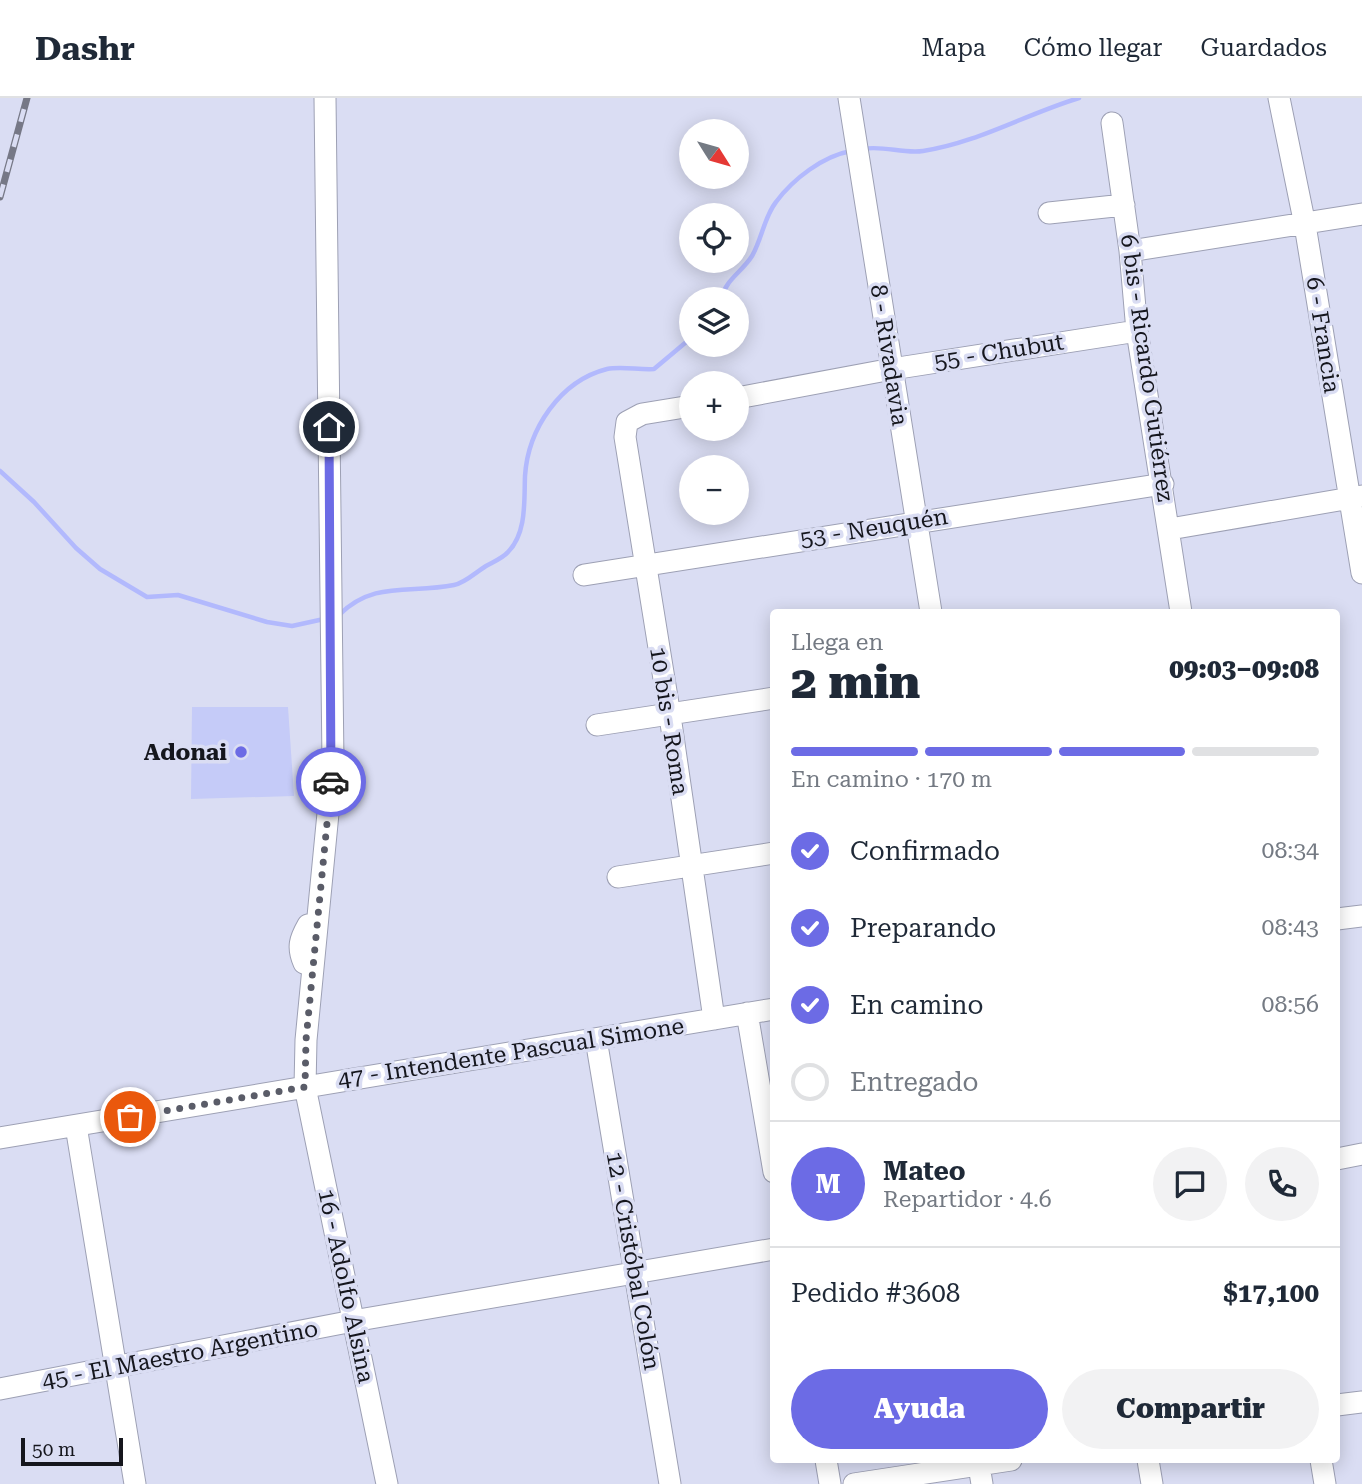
<!DOCTYPE html>
<html lang="es">
<meta charset="utf-8">
<style>
:root{--surface:#fff;--page:#f2f2f3;--text:#1f2937;--muted:#747a83;--line:#e0e1e3;--accent:#6c6be5}
body{margin:0;font-family:"Roboto Serif",serif;background:var(--page);color:var(--text);height:100vh;display:flex;flex-direction:column;font-size:26px;white-space:nowrap}
*{box-sizing:border-box;margin:0}
p{font-size:23px;color:var(--muted)}
.icon{flex:none;width:38px;height:38px;fill:none;stroke:currentColor;stroke-width:2;stroke-linecap:round;stroke-linejoin:round}
.map{position:relative;flex:1;overflow:hidden}
.sheet{position:absolute;left:770px;top:511px;width:570px;height:854px;display:flex;flex-direction:column;background:var(--surface);border-radius:7px;box-shadow:0 4px 18px #0003}
.sheet>*{flex:none}
.needle{width:46px;rotate:127deg}
.tools{position:absolute;left:679px;top:21px;display:grid;gap:14px}
.tools a{display:grid;place-items:center;width:70px;height:70px;border-radius:50%;background:var(--surface);box-shadow:0 4px 18px #0003;font-size:35px}
.scale{position:absolute;left:21px;bottom:18px;width:102px;box-sizing:border-box;padding-left:7px;border:4px solid #15161d;border-top:0;font-size:19px;line-height:24px;white-space:nowrap;color:#15161d;-webkit-text-stroke:5px #daddf3;paint-order:stroke}
.pin{position:absolute;display:grid;place-items:center;width:60px;height:60px;color:#fff;margin:-30px;border:4px solid #fff;border-radius:50%;box-shadow:0 2px 7px #0007}
.courier{position:absolute;display:grid;place-items:center;width:70px;height:70px;margin:-35px;border:5px solid #6c6be5;border-radius:50%;background:#fff;color:#222;box-shadow:0 2px 9px #0007}
.headline em{font-style:normal;font-weight:800}
.headline div{display:flex;flex-direction:column-reverse}
.headline{display:flex;align-items:center;justify-content:space-between;height:119px;padding:0 21px}
h1{font-size:46px;font-weight:800;line-height:52px}
.bar{display:grid;grid-template-columns:repeat(4,1fr);gap:10px 7px;align-content:center;height:84px;padding:0 21px}
.bar i{height:9px;border-radius:5px;background:var(--line)}
.bar .active{background:var(--accent)}
.bar p{grid-column:span 4}
.line{display:flex;align-items:center;gap:18px;padding:0 21px;border-top:2px solid var(--line)}
.line div{flex:1}
.round{display:grid;place-items:center;flex:none;width:74px;height:74px;border-radius:37px;background:var(--page)}
ol{padding:0 21px;list-style:none}
li{display:flex;align-items:center;gap:21px;height:77px}
li p{margin-inline-start:auto}
li .icon{padding:7px;border-radius:50%;background:var(--accent);color:#fff;stroke-width:4}
li:last-child{color:var(--muted)}
li i{width:38px;height:38px;border:4px solid var(--line);border-radius:50%}
.action{display:flex;gap:14px;margin-top:auto;padding:14px 21px}
.action a{flex:1;height:80px;border-radius:42px;background:var(--accent);color:#fff;font-size:28px;font-weight:800;line-height:80px;text-align:center}
.action a+a{background:var(--page);color:var(--text)}
header{display:flex;align-items:center;gap:42px;box-sizing:border-box;height:98px;padding:0 35px;background:var(--surface);border-bottom:2px solid var(--line)}
header strong{font-size:33px}
nav{display:flex;gap:38px;margin-inline-start:auto;font-size:24px}
.map>svg:first-child{display:block}
</style>
<header>
<strong>Dashr</strong>
<nav><a>Mapa</a><a>Cómo llegar</a><a>Guardados</a></nav>
</header>
<div class="map">
<svg width="1362" height="1386" viewBox="0 0 1362 1386">
<rect width="100%" height="100%" fill="#daddf3"/>
<!-- green -->
<path fill="#c5cbf8" d="M192 609H288L294 698 191 701Z"/>
<g fill="none" stroke-linecap="round" stroke-linejoin="round">
<!-- stream -->
<path stroke="#b2b9fd" stroke-width="4.5" d="M863 51C883 47 903 56 923 53 977 45 1026 16 1079 0
M721 201C726 181 742 174 752 158 762 141 764 119 776 104 793 81 823 58 851 53
M0 373 34 404 76 450 100 471 147 499 178 497 267 524 292 528 324 521
M339 517C374 482 411 496 454 487 465 485 476 474 486 468 493 464 503 460 508 454 527 435 524 402 525 378 528 331 560 283 607 271 621 268 639 272 654 271L691 240"/>
<!-- minor casing -->
<g stroke="#9da0b4" stroke-width="23">
<path id="minor" d="M325 0 333 664 306 942 305 989 387 1386
M849 0 931 514
M1279 0 1305 127 1362 475
M1112 25 1130 153 1137 233 1181 514
M1049 115 1124 107
M1130 153 1362 116
M737 300 892 271 1137 233
M691 308 642 316 627 324 625 339 670 618 714 921
M1170 431 1362 398
M584 477 1163 386
M597 627 774 600
M618 779 774 755
M1337 821 1362 818
M313 868 304 865C297 849 300 841 308 827L317 825
M747 915 774 1074
M596 941 670 1386
M76 1028 135 1386
M0 1040 774 911
M1337 1061 1362 1056
M0 1291 353 1223 774 1151
M1337 1307 1362 1304
M826 1362 830 1386
M978 1362 982 1386
M1148 1362 1152 1386
M1321 1362 1325 1386
M854 1386 1011 1362"/>
</g>
<!-- minor -->
<use href="#minor" stroke="#fff" stroke-width="21"/>
<!-- rail casing -->
<g stroke="#767886" stroke-width="7">
<path id="rail" d="M0 99 27 0"/>
</g>
<!-- rail -->
<use href="#rail" stroke="#daddf3" stroke-width="4.5" stroke-dasharray="13" stroke-linecap="butt"/>
</g>
<g fill="none" stroke-linecap="round" stroke-linejoin="round">
<!-- done -->
<path stroke="#5a5c68" stroke-width="7" stroke-dasharray="0 12.6" d="M130 1019 305 989 306 942 331 684"/>
<!-- route -->
<path stroke="#6c6be5" stroke-width="9" d="M329 329 331 684"/>
</g>
<!-- markers -->
<circle fill="#6c6be5" stroke="#daddf3" stroke-width="2.5" cx="241" cy="654" r="7"/>
<g text-anchor="middle" dominant-baseline="central" stroke-width="7" stroke-linejoin="round" paint-order="stroke">
<!-- street labels -->
<g font-size="23" fill="#15161d" stroke="#daddf3">
<text transform="translate(1323 237) rotate(81)">6 - Francia</text>
<text transform="translate(999 254) rotate(-9)">55 - Chubut</text>
<text transform="translate(889 257) rotate(81)">8 - Rivadavia</text>
<text transform="translate(1147 270) rotate(82)">6 bis - Ricardo Gutiérrez</text>
<text transform="translate(874 430) rotate(-9)">53 - Neuquén</text>
<text transform="translate(669 623) rotate(81)">10 bis - Roma</text>
<text transform="translate(511 955) rotate(-9)">47 - Intendente Pascual Simone</text>
<text transform="translate(633 1163) rotate(80)">12 - Cristóbal Colón</text>
<text transform="translate(346 1188) rotate(78)">16 - Adolfo Alsina</text>
<text transform="translate(180 1257) rotate(-11)">45 - El Maestro Argentino</text>
</g>
<!-- poi labels -->
<g font-size="23" font-weight="bold" fill="#15161d" stroke="#daddf3" text-anchor="end">
<text x="227" y="654">Adonai</text>
</g>
</g>
</svg>
<div class="tools">
<a><svg class="needle" viewBox="-14 -14 28 28"><path d="M0-13l5 13h-10z" fill="#e53935"/><path d="M0 13l5-13h-10z" fill="#747a83"/></svg></a>
<a><svg class="icon" aria-label="locate" viewBox="0 0 24 24"><circle cx="12" cy="12" r="6"/><path d="M12 2v4M12 18v4M2 12h4M18 12h4"/></svg></a>
<a><svg class="icon" aria-label="layers" viewBox="0 0 24 24"><path d="M12 4l9 5-9 5-9-5zM3 14l9 5 9-5"/></svg></a>
<a>+</a>
<a>−</a>
</div>
<div class="scale">50 m</div>
<div class="pin" style="left:130px;top:1019px;background:#ea580c"><svg class="icon" aria-label="bag" viewBox="0 0 24 24"><path d="M5 8h14l-1 12H6zM9 8a3 3 0 0 1 6 0"/></svg></div>
<div class="pin" style="left:329px;top:329px;background:#1f2937"><svg class="icon" aria-label="home" viewBox="0 0 24 24"><path d="M3 11l9-7 9 7M6 9v11h12V9"/></svg></div>
<div class="courier" style="left:331px;top:684px"><svg class="icon" aria-label="car" viewBox="0 0 24 24"><path d="M5 17H2v-5l4-1 3-4h7l3 4 3 1v5h-3M9 17h6M6 11h13"/><circle cx="7" cy="17" r="2"/><circle cx="17" cy="17" r="2"/></svg></div>
<section class="sheet">
<div class="headline"><div><h1>2 min</h1><p>Llega en</p></div><em>09:03–09:08</em></div>
<div class="bar"><i class="active"></i><i class="active"></i><i class="active"></i><i></i><p>En camino · 170 m</p></div>
<ol>
<li><svg class="icon" aria-label="check" viewBox="0 0 24 24"><path d="M5 12l5 5 9-10"/></svg>Confirmado<p>08:34</p></li>
<li><svg class="icon" aria-label="check" viewBox="0 0 24 24"><path d="M5 12l5 5 9-10"/></svg>Preparando<p>08:43</p></li>
<li><svg class="icon" aria-label="check" viewBox="0 0 24 24"><path d="M5 12l5 5 9-10"/></svg>En camino<p>08:56</p></li>
<li><i></i>Entregado</li>
</ol>
<div class="line" style="height:126px"><b class="round" style="background:var(--accent);color:#fff">M</b><div><b>Mateo</b><p>Repartidor · 4.6</p></div><a class="round"><svg class="icon" aria-label="chat" viewBox="0 0 24 24"><path d="M4 5h16v11H9l-5 4z"/></svg></a><a class="round"><svg class="icon" aria-label="phone" viewBox="0 0 24 24"><path d="M5 4h4l2 5-3 2q2 4 5 5l2-3 5 2v4C11 20 4 13 5 4z"/></svg></a></div>
<div class="line" style="height:91px"><div>Pedido #3608</div><b>$17,100</b></div>
<div class="action"><a>Ayuda</a><a>Compartir</a></div>
</section>
</div>
